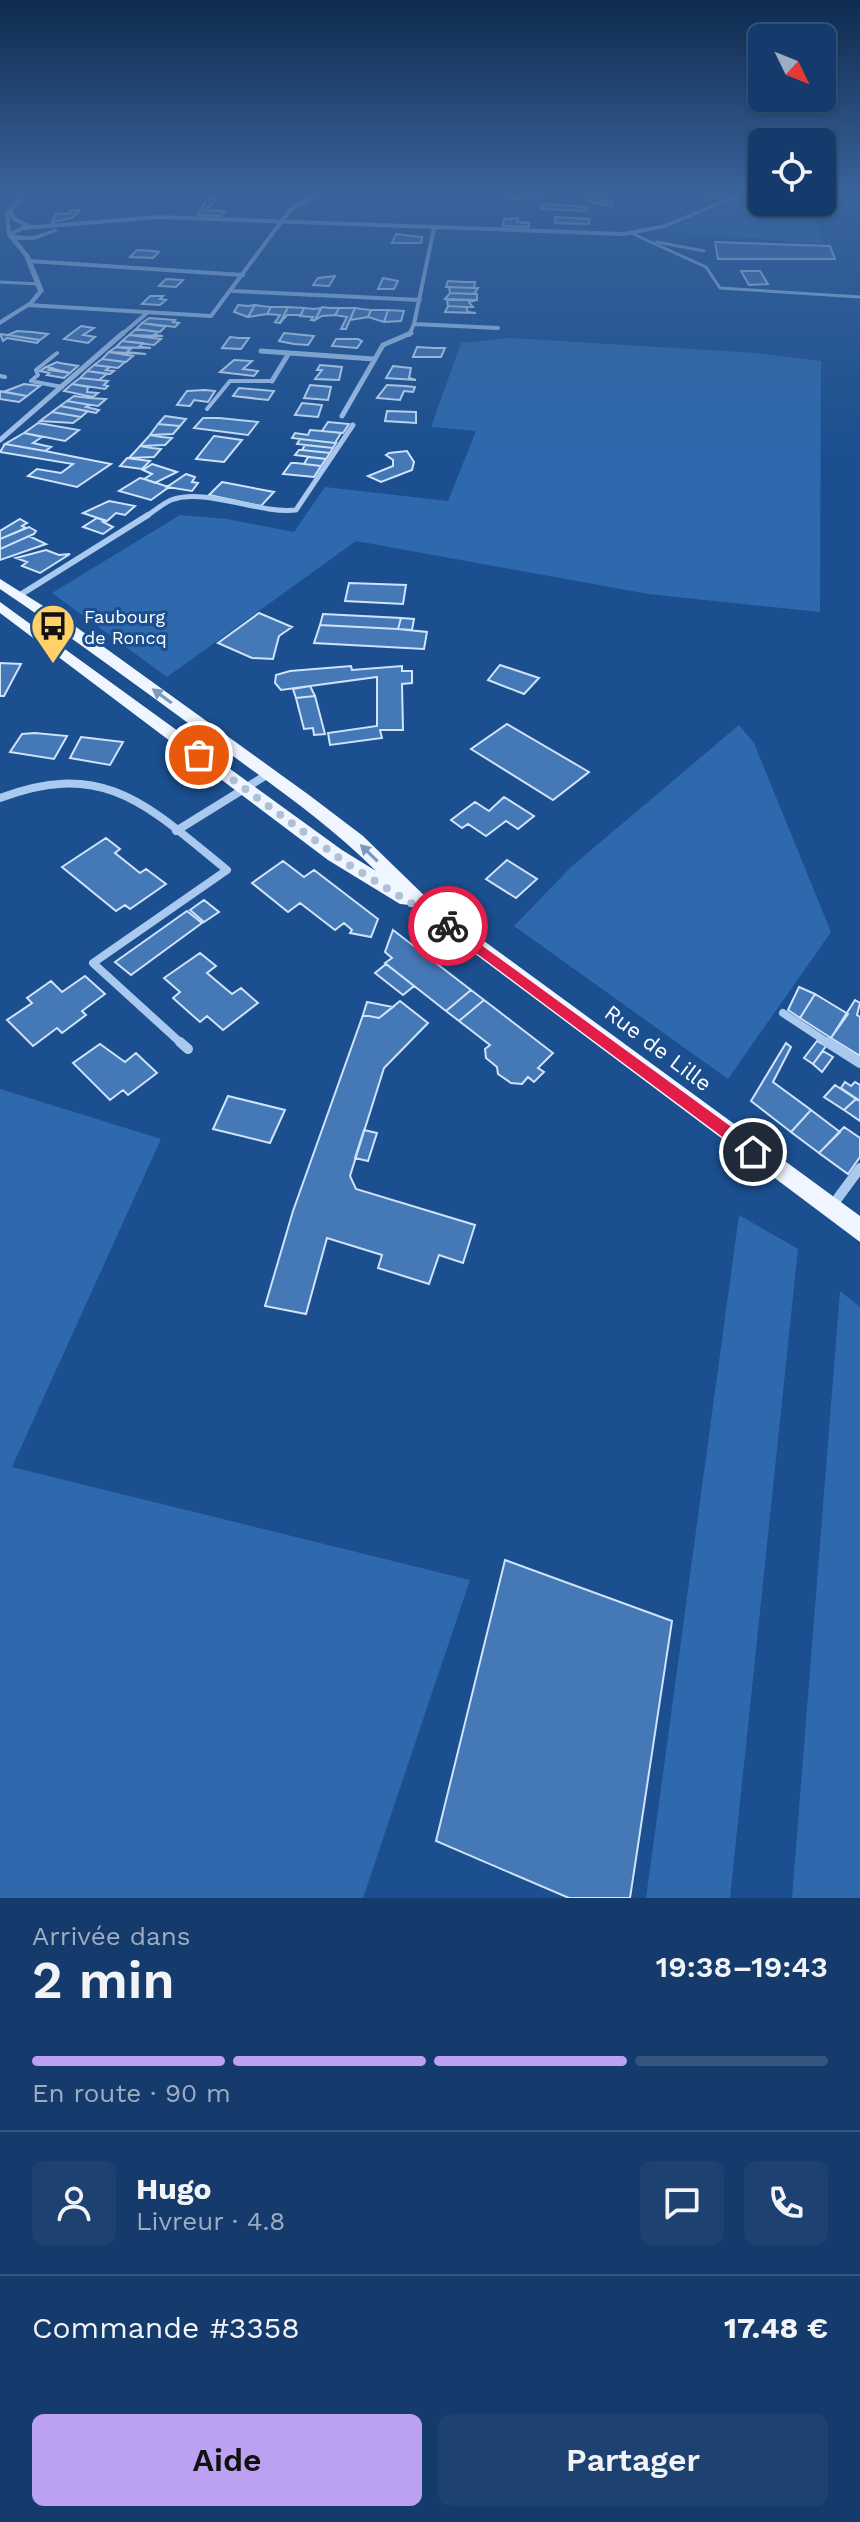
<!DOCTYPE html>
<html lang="fr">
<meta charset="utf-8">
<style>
:root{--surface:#143b6b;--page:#1d4271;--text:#f1f3f6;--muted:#9dadc1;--line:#33557e;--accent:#bca0f2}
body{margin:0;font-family:"Work Sans",sans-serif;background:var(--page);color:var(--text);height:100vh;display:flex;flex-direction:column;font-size:30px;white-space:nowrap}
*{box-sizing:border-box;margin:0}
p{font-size:26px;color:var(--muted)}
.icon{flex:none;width:44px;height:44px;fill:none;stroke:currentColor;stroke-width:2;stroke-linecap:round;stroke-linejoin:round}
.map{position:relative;height:1898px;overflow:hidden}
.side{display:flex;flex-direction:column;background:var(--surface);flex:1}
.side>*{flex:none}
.needle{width:52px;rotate:133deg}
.fabs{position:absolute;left:748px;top:24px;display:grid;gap:16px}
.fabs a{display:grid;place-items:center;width:88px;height:88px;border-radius:12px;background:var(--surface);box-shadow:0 2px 6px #0004,0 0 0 2px var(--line);font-size:40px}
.pin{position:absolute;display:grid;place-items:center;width:68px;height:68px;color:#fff;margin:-34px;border:4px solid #fff;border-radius:50%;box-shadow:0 2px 8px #0007}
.courier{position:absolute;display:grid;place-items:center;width:80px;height:80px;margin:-40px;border:6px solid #e11d48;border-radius:50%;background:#fff;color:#222;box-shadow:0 2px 10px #0007}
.head em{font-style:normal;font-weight:600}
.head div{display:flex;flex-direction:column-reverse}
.head{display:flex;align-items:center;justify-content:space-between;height:136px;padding:0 32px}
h1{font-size:52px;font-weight:600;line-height:60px}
.bar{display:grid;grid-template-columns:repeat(4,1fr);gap:12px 8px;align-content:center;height:96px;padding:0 32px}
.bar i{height:10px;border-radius:6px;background:var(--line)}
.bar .on{background:var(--accent)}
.bar p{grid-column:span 4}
.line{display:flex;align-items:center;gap:20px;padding:0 32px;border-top:2px solid var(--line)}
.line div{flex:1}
.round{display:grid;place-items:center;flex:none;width:84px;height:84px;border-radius:12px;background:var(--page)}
.primary-button{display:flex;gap:16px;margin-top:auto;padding:16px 32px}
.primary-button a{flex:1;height:92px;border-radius:12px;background:var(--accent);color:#111;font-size:32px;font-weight:600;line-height:92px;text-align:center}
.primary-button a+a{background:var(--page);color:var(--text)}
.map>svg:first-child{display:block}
</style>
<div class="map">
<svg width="860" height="1898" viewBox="0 0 860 1898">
<rect width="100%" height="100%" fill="#1b4f8f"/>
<!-- green -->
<path fill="#2e69ad" d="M762 192V202H810L823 244 664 231 724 203Z
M511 338 757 353 821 361 820 612 648 594 356 541 167 677 52 593 180 515 227 519 294 532 325 487 448 501 476 431 431 427 461 343Z
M739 725 754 743 831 932 728 1079 514 926 571 867Z
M0 1089 161 1139 12 1467 470 1580 363 1898H0Z
M739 1215 798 1249 730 1898H646Z
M840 1291 860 1307V1898H792Z"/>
<!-- building -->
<path fill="#4478b7" stroke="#cfe3fa" stroke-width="2" d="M504 192H533L538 197 510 199Z
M588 194 605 195 603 201 612 202 611 206 587 201Z
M207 199 216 200 205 210 225 211 221 216 197 215Z
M542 204 587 207 586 211 541 209Z
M72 210H80L72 218 52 222 56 214H68Z
M555 217 589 219V224L555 223Z
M518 218 517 222 529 223V227L503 226 504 219Z
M396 234 422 237 421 243H392Z
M715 242 830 246 835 259H718Z
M137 250 153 251 159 252 153 258 130 257Z
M741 271H760L768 284 749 285Z
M335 276 329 286 313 285 318 278Z
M383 278 398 281 394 289H378Z
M166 279 183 280 176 287 159 286Z
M448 281 465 282H475L474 288 446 287Z
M449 287 474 288H478L474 294 450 293Z
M450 293 477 294V300L445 299Z
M150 296H163L160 299 166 300 160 305 142 304Z
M447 300H477L469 302 473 307H466L448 306Z
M238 305 248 306 255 305 248 317 234 312Z
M255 305 261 306 271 307 267 314 248 317Z
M448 306 466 307 468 312 476 313 445 312Z
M271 307H288L280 323 275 322 280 315 267 314Z
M288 307 304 308 301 315H287L280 323Z
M322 307 329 308H339L335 315 322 316 315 320Z
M304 308 314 309 321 308 315 320H311L313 317 300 316Z
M339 308H355L346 329H341L347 317 335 315Z
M355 308 362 309 371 310 368 317 350 320Z
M371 310H388L384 322 368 317Z
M388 310 404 311 401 321 384 322Z
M149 318 175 320 173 322 179 323 175 327 142 323Z
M142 323 161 326H166L160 332 136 329Z
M81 326 94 328 83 335 95 337 88 343 64 339Z
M136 329 158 332 154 335 163 336 129 335Z
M17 331 32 332 48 334 40 340 8 335Z
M284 333 314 336 308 345 294 344 279 341Z
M0 334 8 335 40 340 37 343 7 338 3 341Z
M129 335 161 339 154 345 122 341Z
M230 337 239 338H249L241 349 222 348Z
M336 339H358L362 341 357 348 332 346Z
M122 341 143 343 139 347 151 348 116 347Z
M116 347 131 349 127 352 146 354 109 352Z
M417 347 434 348H445L441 357H413Z
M109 352 133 356 126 362 102 359Z
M102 359 125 362 118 368 94 365Z
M234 360 252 361 243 369 258 371 254 376 220 372Z
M57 362 60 363 78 366 70 373 46 367Z
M94 365 110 367 106 370 114 371 110 374 87 371Z
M320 365 342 367 339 380 315 379 322 370H317Z
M393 366 411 368 409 378 416 380 386 378Z
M46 367 52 368 49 370 70 373 64 378 47 375 49 373 40 371Z
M87 371 107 374 99 380 80 378Z
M80 378 108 381 104 385 108 386 105 389 72 384Z
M24 384 40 386 27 396 3 392Z
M72 384 88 387 87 392 98 393 93 397 64 391Z
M310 385 331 387 328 400 304 398Z
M387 385 405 386 415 387 413 392 404 391 400 400 377 398Z
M239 388 274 391 268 400 233 396Z
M205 390 215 391 208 402 194 400 190 406 177 405 187 391Z
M0 391 11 393 27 396 19 402 0 399Z
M74 396 90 398 106 399 98 406 67 401Z
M67 401 90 405 86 407 99 410 96 413 60 406Z
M302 403 322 405 318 417 295 415Z
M60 406 88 411 81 417 52 412Z
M387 411 416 412V423L385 421Z
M52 412 81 417 73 423 40 421Z
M165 416 186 419 180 426 158 424Z
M203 418H219L258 422 248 435 194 428Z
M328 422 349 424 343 433 322 431Z
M38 423 79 430 65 441 24 433Z
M158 424 180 426 173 434 150 435Z
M310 430 322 431 341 433 335 443 292 438 295 433 308 435Z
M24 433 42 437 33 443 51 447 45 451 5 444Z
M150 435 162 437 172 438 165 445 140 446Z
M214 436 242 440 224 462 196 459Z
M300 439 335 443H336L333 448 297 444Z
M5 444 45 451 111 464 77 487 28 476 37 469 61 473 73 464 0 452Z
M305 445 333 448 330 453 302 450Z
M140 446 152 448 161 449 154 457 129 458Z
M299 450H302L330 453 326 459 295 455Z
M407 451 414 462 412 470 381 482 368 476 393 466V460L386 455 389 453Z
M308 457 326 459 321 466 304 464Z
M127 458 142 460 150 461 142 469 120 466Z
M291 463H296L321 466 314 477 283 474Z
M152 464 177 472 155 483 144 479 152 474 143 470Z
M186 474 195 477 192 482 198 483 192 491 167 487Z
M140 478 144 479 169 487 151 500 119 491Z
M222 482 274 492 261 506 209 495Z
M109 501 135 506 125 515 116 513 107 521 83 513Z
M97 518 106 521 103 522 113 527 103 534 83 527Z
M20 519 27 523 22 526 26 528 0 539V531Z
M29 527 36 531 34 534 0 549V539Z
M29 536 46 544 0 560V549Z
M46 550 59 555 70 554 40 573 22 566 27 562 16 558Z
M349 583 406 585 403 604 345 601Z
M259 613 292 627 279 636 273 659 252 658 218 643Z
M323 614 401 618 398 629 320 625Z
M401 618 414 619 412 630 398 629Z
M320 625 398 629 427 632 424 649 314 643Z
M0 663 21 664 4 696H0Z
M500 665 539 678 524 694 488 680Z
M351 666 352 670 402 666V671H412V683L402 684 403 730H380L382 738 330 745 328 733 377 726V677L281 690 275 683 276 675 290 671Z
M310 686 315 696 296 698 293 689Z
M315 696 325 734 314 735 313 728 304 729 296 698Z
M507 724 589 772 553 800 471 749Z
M35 733 67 736 54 759 10 752 22 734Z
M81 737 123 742 110 765 70 758Z
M504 797 534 816 518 829 506 821 486 836 468 824 462 828 451 820 475 802 489 811Z
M106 838 120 849 115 853 140 873 146 869 166 884 130 909 125 905 116 911 62 867Z
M507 860 537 879 516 898 486 879Z
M283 861 304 877 314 870 378 919 371 937 350 933 352 930 344 923 335 930 300 903 288 912 252 883Z
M204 900 219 912 204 922 190 910Z
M187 911 202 923 131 975 115 962Z
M393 930 471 990 446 1011 385 963 392 958 385 952Z
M200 953 216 966 207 973 232 994 241 988 258 1003 223 1030 207 1016 200 1022 173 998 180 992 164 978Z
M386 964 414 986 403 995 375 973Z
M85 976 105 994 82 1011 86 1015 62 1033 57 1028 33 1046 7 1020 32 1003 27 998 51 981 62 992Z
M799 987 815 994 800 1018 788 1010Z
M471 990 484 1000 459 1021 446 1011Z
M815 994 848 1014 831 1038 800 1018Z
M484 1000 553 1053 538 1068 544 1072 534 1082 528 1077 522 1084 511 1083 498 1074 497 1067 486 1058 485 1049 490 1045 459 1021Z
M855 1000 860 1003 857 1015 860 1017V1056L831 1038Z
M400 1001 428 1023 384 1068 350 1176 356 1189 475 1225 463 1263 439 1255 429 1284 378 1268 382 1255 327 1238 306 1314 265 1306 293 1211 363 1015 379 1018Z
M367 1002 393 1007 379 1018 363 1015Z
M817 1041 826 1046 813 1064 804 1058Z
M786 1043 791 1047 773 1082 811 1110 791 1132 751 1101Z
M100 1044 125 1062 136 1053 157 1073 128 1095 123 1090 110 1100 73 1063Z
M823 1051 833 1057 822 1072 813 1064Z
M845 1082 851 1086 855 1082 860 1085V1101L841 1088Z
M835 1085 856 1099 844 1110 824 1097Z
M228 1096 285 1110 270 1143 213 1129Z
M856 1099 860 1101V1121L844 1110Z
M811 1110 840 1132 819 1153 791 1132Z
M844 1127 860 1138V1157L848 1174 819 1153Z
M364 1130 377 1133 368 1161 355 1158Z
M505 1560 672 1621 630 1898H569L436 1841Z"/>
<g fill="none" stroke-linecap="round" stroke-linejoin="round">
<!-- service-far1 -->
<path stroke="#a9c9ee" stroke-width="3" d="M631 233 706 267 720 288 860 297
M657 242 704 251
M0 282 39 284"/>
<!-- service -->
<path stroke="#a9c9ee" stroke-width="4" d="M57 353 36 370 38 375 31 381 62 387
M0 376 5 377
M207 409 230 381H272"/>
<!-- minor-far4 -->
<path stroke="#a9c9ee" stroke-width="4" d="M705 192 726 197
M10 211 14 219 31 227
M434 228 414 324 498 328
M9 233 7 215 25 192
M29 261 243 275
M233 291 420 300
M28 305 211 316 290 210 322 192
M121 335 147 313
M409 335 414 324"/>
<!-- minor-far3 -->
<path stroke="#a9c9ee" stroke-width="5" d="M261 351 374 359
M272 381 289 353
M342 416 383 345 411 333
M0 440 123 333
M145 517C153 512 162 504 171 500 205 487 257 514 296 510L353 425"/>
<!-- minor-far2 -->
<path stroke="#a9c9ee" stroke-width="6" d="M20 595 148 515"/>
<!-- minor-far1 -->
<path stroke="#a9c9ee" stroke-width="8" d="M0 798C105 758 149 807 227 870L93 963 182 1044
M176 831 268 774
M783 1013 830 1044"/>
<!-- minor -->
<path stroke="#a9c9ee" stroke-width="10" d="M180 1042 188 1049
M827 1042 860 1063
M832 1206 860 1168"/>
<!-- tertiary -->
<path fill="#a9c9ee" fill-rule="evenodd" d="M743 192H750L665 228 623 236 159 219 23 230 13 235 33 236 55 229 58 231 34 240H17L30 256 44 291 33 304 0 325V320L29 302 38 291 24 256 6 234 22 226 159 215 623 232 662 225Z"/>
<!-- primary -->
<path fill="#f0f6ff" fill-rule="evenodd" d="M0 579 72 624 309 795 363 836 432 903 860 1216V1242L410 905 400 904 328 860 0 613V602L342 850 376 871C327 822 269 783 214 742 143 690 73 638 0 589Z"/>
</g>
<!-- one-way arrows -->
<defs><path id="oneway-solid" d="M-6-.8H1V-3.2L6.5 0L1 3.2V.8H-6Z" transform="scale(2)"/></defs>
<g fill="#7b9ac1">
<use href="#oneway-solid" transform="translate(162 696) rotate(-144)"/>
<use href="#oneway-solid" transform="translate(369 853) rotate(-136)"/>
</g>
<!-- sky -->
<linearGradient id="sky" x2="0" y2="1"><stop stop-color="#0f2b4f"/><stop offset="0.42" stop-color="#39639b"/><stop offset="1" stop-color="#39639b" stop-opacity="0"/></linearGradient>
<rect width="860" height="457" fill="url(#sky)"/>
<!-- route -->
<path fill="#e11d48" d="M448 921 759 1147V1156H748L444 929 442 926Z"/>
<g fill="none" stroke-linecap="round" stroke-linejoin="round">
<!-- done -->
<path stroke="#afc1d8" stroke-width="8" stroke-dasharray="0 14.4" d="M199 755 346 863 448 926"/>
</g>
<!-- icons -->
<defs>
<g id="bus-pin" transform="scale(2.3)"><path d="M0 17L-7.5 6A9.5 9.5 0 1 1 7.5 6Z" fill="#ffd166" stroke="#1b4f8f"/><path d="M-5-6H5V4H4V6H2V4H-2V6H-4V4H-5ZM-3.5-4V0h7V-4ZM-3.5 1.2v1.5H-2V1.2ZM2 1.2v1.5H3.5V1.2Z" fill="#111"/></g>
</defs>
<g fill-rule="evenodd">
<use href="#bus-pin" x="53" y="626"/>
</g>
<g text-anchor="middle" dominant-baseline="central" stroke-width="6" stroke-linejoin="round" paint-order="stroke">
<!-- far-poi labels -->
<g font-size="18" fill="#fff" stroke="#1b4f8f" text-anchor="start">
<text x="84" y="616">Faubourg<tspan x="84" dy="21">de Roncq</tspan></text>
</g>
<!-- street labels -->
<g font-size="22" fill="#fff" stroke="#1b4f8f">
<text transform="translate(658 1048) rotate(37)">Rue de Lille</text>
</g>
</g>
</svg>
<div class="fabs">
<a><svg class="needle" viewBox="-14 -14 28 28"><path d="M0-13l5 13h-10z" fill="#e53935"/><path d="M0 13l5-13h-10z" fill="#9dadc1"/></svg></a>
<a><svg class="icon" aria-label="locate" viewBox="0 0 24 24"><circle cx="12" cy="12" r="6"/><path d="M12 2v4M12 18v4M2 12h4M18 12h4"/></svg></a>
</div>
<div class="pin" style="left:199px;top:755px;background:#ea580c"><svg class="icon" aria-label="bag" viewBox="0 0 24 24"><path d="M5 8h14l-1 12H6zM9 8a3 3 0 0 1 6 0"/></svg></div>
<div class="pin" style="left:753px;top:1152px;background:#1f2937"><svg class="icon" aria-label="home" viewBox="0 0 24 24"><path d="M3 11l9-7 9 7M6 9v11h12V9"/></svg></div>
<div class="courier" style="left:448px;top:926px"><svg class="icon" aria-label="bike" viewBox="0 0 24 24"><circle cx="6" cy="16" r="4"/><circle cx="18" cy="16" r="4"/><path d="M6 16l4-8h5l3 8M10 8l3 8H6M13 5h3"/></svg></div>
</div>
<section class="side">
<div class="head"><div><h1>2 min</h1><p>Arrivée dans</p></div><em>19:38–19:43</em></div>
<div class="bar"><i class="on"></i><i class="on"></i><i class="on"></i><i></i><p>En route · 90 m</p></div>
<div class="line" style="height:144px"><a class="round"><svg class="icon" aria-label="person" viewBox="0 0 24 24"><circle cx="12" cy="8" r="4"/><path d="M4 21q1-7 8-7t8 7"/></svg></a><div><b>Hugo</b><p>Livreur · 4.8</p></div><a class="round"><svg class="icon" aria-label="chat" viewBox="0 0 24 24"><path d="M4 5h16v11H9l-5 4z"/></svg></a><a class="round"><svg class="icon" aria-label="phone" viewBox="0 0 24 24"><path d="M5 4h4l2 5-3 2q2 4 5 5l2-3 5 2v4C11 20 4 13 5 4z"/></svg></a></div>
<div class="line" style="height:104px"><div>Commande #3358</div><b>17.48 €</b></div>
<div class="primary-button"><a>Aide</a><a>Partager</a></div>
</section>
